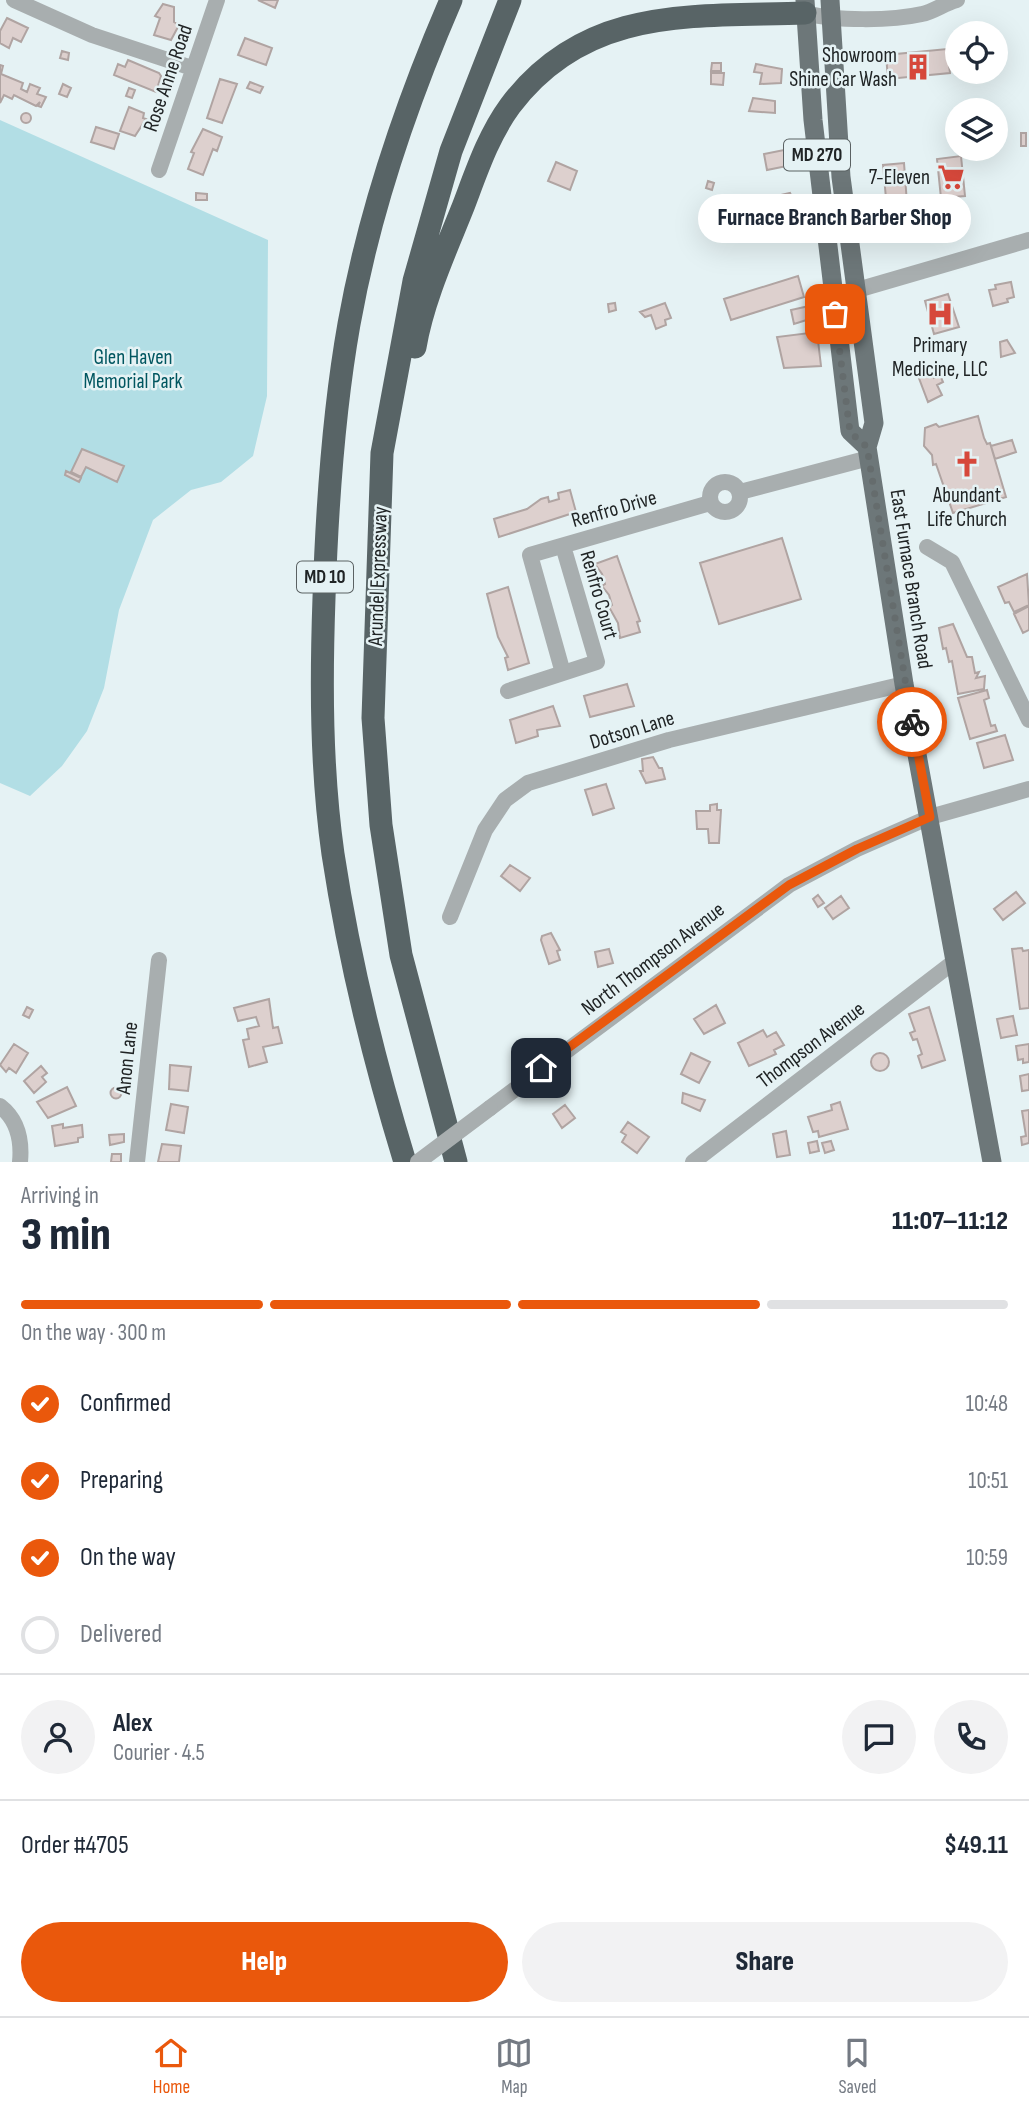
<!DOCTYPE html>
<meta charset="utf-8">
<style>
:root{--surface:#fff;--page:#f2f2f3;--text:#1f2937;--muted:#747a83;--line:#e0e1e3;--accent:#ea580c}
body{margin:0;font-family:"Sofia Sans Condensed",sans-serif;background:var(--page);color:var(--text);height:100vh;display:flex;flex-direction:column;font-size:26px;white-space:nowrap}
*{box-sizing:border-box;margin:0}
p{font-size:23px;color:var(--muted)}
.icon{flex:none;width:38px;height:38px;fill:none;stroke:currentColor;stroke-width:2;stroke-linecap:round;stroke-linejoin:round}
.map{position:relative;height:1162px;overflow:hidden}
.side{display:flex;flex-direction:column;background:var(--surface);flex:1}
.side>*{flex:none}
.buttons{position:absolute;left:945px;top:21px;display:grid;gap:14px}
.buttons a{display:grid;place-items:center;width:63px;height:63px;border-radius:50%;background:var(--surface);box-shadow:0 7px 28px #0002;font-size:35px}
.pin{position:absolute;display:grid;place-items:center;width:60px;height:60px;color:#fff;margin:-30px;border-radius:14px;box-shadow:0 4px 10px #0006}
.courier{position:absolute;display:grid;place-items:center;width:70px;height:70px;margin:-35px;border:5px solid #ea580c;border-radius:50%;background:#fff;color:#222;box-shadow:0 2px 9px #0007}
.bubble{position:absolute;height:49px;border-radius:24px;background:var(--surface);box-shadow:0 7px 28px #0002;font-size:23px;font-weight:800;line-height:49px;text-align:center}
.head em{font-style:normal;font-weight:800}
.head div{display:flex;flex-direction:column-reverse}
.head{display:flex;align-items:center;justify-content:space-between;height:119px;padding:0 21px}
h1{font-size:46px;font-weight:800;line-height:52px}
.bar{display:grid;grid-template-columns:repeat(4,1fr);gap:10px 7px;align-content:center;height:84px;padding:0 21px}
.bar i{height:9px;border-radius:5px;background:var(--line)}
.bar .on{background:var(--accent)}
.bar p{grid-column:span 4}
.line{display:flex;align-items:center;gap:18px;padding:0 21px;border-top:2px solid var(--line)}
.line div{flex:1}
.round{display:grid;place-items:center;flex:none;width:74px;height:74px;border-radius:37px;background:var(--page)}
ol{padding:0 21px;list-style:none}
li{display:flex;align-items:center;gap:21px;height:77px}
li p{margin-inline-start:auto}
li .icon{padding:7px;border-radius:50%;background:var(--accent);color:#fff;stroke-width:4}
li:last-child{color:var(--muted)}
li i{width:38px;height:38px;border:4px solid var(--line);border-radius:50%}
.action{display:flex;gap:14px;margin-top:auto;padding:14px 21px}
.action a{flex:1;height:80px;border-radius:42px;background:var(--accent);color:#fff;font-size:28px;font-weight:800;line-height:80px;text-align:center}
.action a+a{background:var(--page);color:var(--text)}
.tabs{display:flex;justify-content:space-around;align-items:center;height:98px;border-top:2px solid var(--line);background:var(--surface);font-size:19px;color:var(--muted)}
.tabs a{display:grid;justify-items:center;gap:4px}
.tabs .on{color:var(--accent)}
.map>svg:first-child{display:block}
</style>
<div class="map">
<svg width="1029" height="1162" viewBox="0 0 1029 1162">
<rect width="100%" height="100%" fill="#e5f2f4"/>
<!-- green -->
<path fill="#b2dee5" d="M0 120 268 240 267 396 253 456 221 482 191 490 153 520 119 610 104 688 87 731 62 766 30 796 0 783Z"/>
<!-- building -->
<path fill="#ddd0ce" stroke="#b0a4a2" stroke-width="2" d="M258 0H278L275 8Z
M163 4 174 7V22L179 25 171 40 154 35 160 18 155 16Z
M7 18 28 28 21 42 13 38 9 48 0 43V31Z
M245 38 272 48 266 65 238 55Z
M947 49 950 73 888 79 886 55Z
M62 51 69 53 68 60 60 58Z
M128 60 159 73 161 76 156 92 114 75 118 64 125 67Z
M712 63H721V71H711Z
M756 64 782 69 781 83 760 84 762 73 754 72Z
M0 65 3 66 1 74 23 83 21 89 27 92 30 84 40 88 37 94 46 97 41 107 38 106 40 102 36 106 14 95 12 99 4 95 0 103Z
M711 73H724L723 85 711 84Z
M220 79 237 84 222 123 207 118Z
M250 82 263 87 260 93 247 88Z
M63 84 71 88 67 97 59 94Z
M129 88 135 90 132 98 126 96Z
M753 98 775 101V113L749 111Z
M129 107 144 113 143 118 146 119 135 136 120 131Z
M21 118a5 5 0 1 1 10 0a5 5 0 1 1-10 0Z
M96 127 119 134 114 149 91 142Z
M203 129 222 137 217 151 213 149 203 175 188 169 194 153 191 152Z
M1021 133H1026V146H1021Z
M784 150 788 151 790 161H786L787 166 767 170 764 154Z
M961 156 965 196 941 198 937 159Z
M556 162 577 171 570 190 548 181Z
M904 163 909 230 889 232 883 165Z
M708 181 714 183 712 190 706 188Z
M196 193 207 194V200H196Z
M790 193 796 206 789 208 791 216 776 219 775 213 766 215 764 205 774 202 776 196Z
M732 204 737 218 724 223 719 208Z
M709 214 713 223 702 228 700 221Z
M789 221 790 232 778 234 776 223Z
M798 276 804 297 731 320 724 299Z
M1011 282 1014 297 1007 299 1008 302 993 306 989 290 996 289 995 285Z
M948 294 959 327 934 334 925 301Z
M615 303 616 310 609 312 608 304Z
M665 303 671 318 665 320 666 325 656 329 651 315 645 317 640 312Z
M809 306H813L816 317 794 324 791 310Z
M817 332 821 366 784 368 777 337Z
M1007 340 1015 353 1001 357 1000 342Z
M929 367 934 378 940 375 943 382 937 385 942 395 928 402 917 373Z
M978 416 984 438 987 444 990 443 1006 497 953 513 936 464 933 465 932 455 924 446 925 428 936 424 939 427Z
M1012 440 1016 452 995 459 991 446Z
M82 449 124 466 117 482 86 467 81 477 71 472Z
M66 471 81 478 79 482 65 475Z
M570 490 576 512 499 537 494 519 527 509 541 499 548 497 549 502 559 499 558 493Z
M782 538 801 599 719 624 700 563Z
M617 556 640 621 637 622 640 632 620 638 618 623 609 607 612 605 609 595 602 586 605 584 602 574 595 564Z
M1027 574 1029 605 1014 612 1009 602 1005 603 998 587Z
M508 587 529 663 508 670 505 658 508 657 498 637 487 594Z
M1029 606V630L1023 633 1014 614Z
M953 624 967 657H972L975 673 979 672 976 678 985 676 984 689 958 694 952 661 949 662 946 648 943 649 939 628Z
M627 684 634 706 590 717 584 696Z
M987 690 989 698 984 700 991 726 995 725 997 731 970 739 958 698Z
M553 706 560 726 537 730 538 736 516 743 510 720Z
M1005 735 1013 760 984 768 977 743Z
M653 757 659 768H662L665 779 646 783 640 771H643L642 759Z
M606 784 614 808 593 815 585 790Z
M717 804V810H721L719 843H709L708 829H697L696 811H710V805Z
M510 865 530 878 520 891 501 876Z
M1016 892 1025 903 1003 920 994 909Z
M818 895 824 903 818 907 813 899Z
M841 896 849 908 833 919 825 908Z
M551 933 560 950 557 951 560 960 549 964 541 940 542 936Z
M1022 948 1023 951 1029 950V1008L1020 1009 1012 949Z
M609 949 613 963 598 967 595 952Z
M269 999 273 1028 278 1027 282 1043 263 1047 267 1062 249 1067 243 1040 249 1039 247 1029 259 1026 256 1017 238 1021 234 1008Z
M716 1005 725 1023 704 1034 694 1019Z
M27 1007 33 1010 29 1018 23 1015Z
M929 1007 945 1060 922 1068 918 1056 922 1054 917 1039 913 1040 910 1033 915 1031 909 1014Z
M1013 1016 1017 1035 1001 1038 997 1019Z
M763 1030 767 1037 776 1032 784 1045 774 1050 776 1054 749 1066 738 1043Z
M14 1044 28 1053 16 1073 9 1068 6 1072 0 1065Z
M1029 1044V1062L1023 1063V1059L1018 1060 1016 1046Z
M691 1053 710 1062 699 1083 681 1074Z
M871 1062a9 9 0 1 1 18 0a9 9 0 1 1-18 0Z
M170 1065 191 1067 188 1091 169 1089Z
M41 1066 47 1073 42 1077 46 1082 34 1093 24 1081Z
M1029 1074V1090L1022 1091 1020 1076Z
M67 1087 76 1106 48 1118 37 1102Z
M110.5 1093a5.5 5.5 0 1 1 11 0a5.5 5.5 0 1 1-11 0Z
M683 1093 705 1100 700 1111 682 1103Z
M840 1102 848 1129 819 1137 818 1131 813 1132 808 1117 832 1110 831 1105Z
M171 1104 188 1107 184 1133 166 1130Z
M565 1105 575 1118 562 1128 553 1114Z
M1029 1110V1143L1022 1145 1021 1137 1026 1136 1022 1111Z
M628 1122 649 1137 637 1153 622 1142 626 1135 621 1132Z
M63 1124V1128L82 1125 83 1137 78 1138V1142L55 1146 52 1126Z
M786 1131 790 1155 777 1157 773 1134Z
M124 1134V1142L110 1145 109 1135Z
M817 1141 819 1151 810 1153 808 1143Z
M831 1141 834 1150 825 1153 822 1143Z
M162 1144 181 1146 179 1162H158Z
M112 1154H121V1162H111Z"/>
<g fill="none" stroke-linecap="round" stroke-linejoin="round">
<!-- minor -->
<path stroke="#a8aeaf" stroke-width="16" d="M14 0 92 35 192 68
M805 13C835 21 891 21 922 14 933 12 945 3 957 0
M159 170 217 0
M833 297 1029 240
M710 497a15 15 0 1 1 30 0a15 15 0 1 1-30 0Z
M740 492 869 458
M927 547 952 562 1029 720
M563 673 530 555 710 503
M508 691 597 662 563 546
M450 917 485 830 505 800 528 783 669 740 904 684
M0 1106C18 1120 22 1141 20 1162
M490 1108 789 885 857 849 930 817 1029 789
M137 1162 159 960
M693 1162 955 961"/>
<!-- major -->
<path stroke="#6d7779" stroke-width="19" d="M805 0 813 120 850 431 867 447
M830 0 841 177 874 423 867 447 904 684 992 1162"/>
<!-- highway -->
<path stroke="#586466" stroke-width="23" d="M415 347C423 300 445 252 463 207 476 173 488 136 510 106 586 5 693 17 805 13
M405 1162C374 1061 349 959 333 854 321 769 321 683 324 598 327 507 333 414 349 324 369 212 406 104 451 0
M456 1162 401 955 381 825 373 718 382 453 414 281 451 151 510 0"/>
<!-- minor-bridge -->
<path stroke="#a8aeaf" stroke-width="16" d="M418 1162 490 1108"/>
</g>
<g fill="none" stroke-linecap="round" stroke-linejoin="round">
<!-- done -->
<path stroke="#656c6d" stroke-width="7" stroke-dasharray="0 12.6" d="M835 314 850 432 867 447 912 722"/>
<!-- route -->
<path stroke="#ea580c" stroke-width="9" d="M541 1068 789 885 857 849 930 817 912 722"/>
</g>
<!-- icons -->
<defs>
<g id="building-bare" transform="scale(2.1)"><path d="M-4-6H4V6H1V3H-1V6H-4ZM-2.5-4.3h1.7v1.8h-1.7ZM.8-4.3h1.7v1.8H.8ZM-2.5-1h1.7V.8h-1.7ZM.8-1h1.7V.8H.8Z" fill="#d6483b" stroke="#e5f2f4" stroke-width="2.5" paint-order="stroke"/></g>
<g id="supermarket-bare" transform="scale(2.1)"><path d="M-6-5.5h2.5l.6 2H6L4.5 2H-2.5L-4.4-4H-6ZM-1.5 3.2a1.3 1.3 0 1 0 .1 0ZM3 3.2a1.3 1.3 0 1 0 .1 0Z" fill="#d6483b" stroke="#e5f2f4" stroke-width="2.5" paint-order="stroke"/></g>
<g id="hospital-bare" transform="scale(2.1)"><path d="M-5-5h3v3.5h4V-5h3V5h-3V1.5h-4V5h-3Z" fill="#d6483b" stroke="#e5f2f4" stroke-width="2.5" paint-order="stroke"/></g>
<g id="church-bare" transform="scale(2.1)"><path d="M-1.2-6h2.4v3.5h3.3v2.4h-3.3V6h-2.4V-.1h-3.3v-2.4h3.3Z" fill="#d6483b" stroke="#e5f2f4" stroke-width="2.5" paint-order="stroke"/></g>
</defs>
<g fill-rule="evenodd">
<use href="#building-bare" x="918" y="67"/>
<use href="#supermarket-bare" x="951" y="177"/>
<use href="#hospital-bare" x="940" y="314"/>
<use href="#church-bare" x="967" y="464"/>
</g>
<g text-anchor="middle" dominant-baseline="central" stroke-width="5" stroke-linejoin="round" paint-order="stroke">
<!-- shield labels -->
<g fill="#e5f2f4" stroke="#5b6263" stroke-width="2">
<rect x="784" y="139.5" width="66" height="31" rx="5"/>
<rect x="297" y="561.5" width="56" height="31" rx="5"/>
</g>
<g font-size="19" font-weight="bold" fill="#202425">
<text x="817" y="155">MD 270</text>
<text x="325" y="577">MD 10</text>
</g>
<!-- poi labels -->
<g font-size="21" fill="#202425" stroke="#e5f2f4" text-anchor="end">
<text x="897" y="55">Showroom<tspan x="897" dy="24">Shine Car Wash</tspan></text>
<text x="930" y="177">7-Eleven</text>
<text x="940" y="345" text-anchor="middle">Primary<tspan x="940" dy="24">Medicine, LLC</tspan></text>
<text x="967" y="495" text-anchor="middle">Abundant<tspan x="967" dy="24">Life Church</tspan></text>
</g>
<!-- street labels -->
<g font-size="21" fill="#202425" stroke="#e5f2f4">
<text transform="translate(168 78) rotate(-71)">Rose Anne Road</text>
<text transform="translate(614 509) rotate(-16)">Renfro Drive</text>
<text transform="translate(378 576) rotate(-88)">Arundel Expressway</text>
<text transform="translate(911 579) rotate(81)">East Furnace Branch Road</text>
<text transform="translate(599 595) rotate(74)">Renfro Court</text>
<text transform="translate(632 730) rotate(-17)">Dotson Lane</text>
<text transform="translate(653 959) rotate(-37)">North Thompson Avenue</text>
<text transform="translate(811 1045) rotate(-37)">Thompson Avenue</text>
<text transform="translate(127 1058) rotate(-84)">Anon Lane</text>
</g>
<!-- park labels -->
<g font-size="21" fill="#005660" stroke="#e5f2f4">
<text x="133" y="357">Glen Haven<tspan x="133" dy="24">Memorial Park</tspan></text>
</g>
</g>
</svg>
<div class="buttons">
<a><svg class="icon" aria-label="locate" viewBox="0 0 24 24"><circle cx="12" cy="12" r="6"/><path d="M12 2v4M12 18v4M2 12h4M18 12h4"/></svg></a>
<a><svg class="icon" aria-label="layers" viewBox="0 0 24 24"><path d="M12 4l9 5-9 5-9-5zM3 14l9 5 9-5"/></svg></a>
</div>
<div class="pin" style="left:835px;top:314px;background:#ea580c"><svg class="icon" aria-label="bag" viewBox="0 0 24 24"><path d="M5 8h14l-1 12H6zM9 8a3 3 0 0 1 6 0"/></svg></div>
<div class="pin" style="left:541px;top:1068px;background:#1f2937"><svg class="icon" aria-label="home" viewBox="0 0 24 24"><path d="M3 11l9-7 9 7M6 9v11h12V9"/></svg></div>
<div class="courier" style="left:912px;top:722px"><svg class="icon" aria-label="bike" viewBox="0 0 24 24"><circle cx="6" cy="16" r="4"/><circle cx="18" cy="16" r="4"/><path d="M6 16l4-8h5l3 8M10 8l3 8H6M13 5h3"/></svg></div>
<div class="bubble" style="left:698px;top:194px;width:273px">Furnace Branch Barber Shop</div>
</div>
<section class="side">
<div class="head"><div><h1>3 min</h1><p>Arriving in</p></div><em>11:07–11:12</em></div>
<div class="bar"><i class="on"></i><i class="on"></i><i class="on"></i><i></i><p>On the way · 300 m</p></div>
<ol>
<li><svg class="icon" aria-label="check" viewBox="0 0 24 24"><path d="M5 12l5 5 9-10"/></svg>Confirmed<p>10:48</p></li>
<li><svg class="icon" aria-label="check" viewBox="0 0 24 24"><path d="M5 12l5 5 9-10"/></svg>Preparing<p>10:51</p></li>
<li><svg class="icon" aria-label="check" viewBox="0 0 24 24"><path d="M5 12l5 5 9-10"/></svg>On the way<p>10:59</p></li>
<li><i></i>Delivered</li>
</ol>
<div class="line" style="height:126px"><a class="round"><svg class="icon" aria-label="person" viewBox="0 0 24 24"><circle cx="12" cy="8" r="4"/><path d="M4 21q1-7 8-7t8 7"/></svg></a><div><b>Alex</b><p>Courier · 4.5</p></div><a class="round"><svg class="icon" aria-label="chat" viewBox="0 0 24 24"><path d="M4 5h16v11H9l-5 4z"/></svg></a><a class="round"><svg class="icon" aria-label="phone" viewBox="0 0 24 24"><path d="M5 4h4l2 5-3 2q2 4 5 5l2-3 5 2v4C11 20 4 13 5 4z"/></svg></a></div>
<div class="line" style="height:91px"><div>Order #4705</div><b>$49.11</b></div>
<div class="action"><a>Help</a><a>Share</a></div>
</section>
<nav class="tabs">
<a class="on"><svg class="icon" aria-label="home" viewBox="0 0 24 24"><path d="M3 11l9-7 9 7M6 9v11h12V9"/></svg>Home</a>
<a><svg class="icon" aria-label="map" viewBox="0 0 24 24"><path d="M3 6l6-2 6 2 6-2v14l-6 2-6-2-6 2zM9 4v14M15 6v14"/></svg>Map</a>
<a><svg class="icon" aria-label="saved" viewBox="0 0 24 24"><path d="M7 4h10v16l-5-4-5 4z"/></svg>Saved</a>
</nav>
